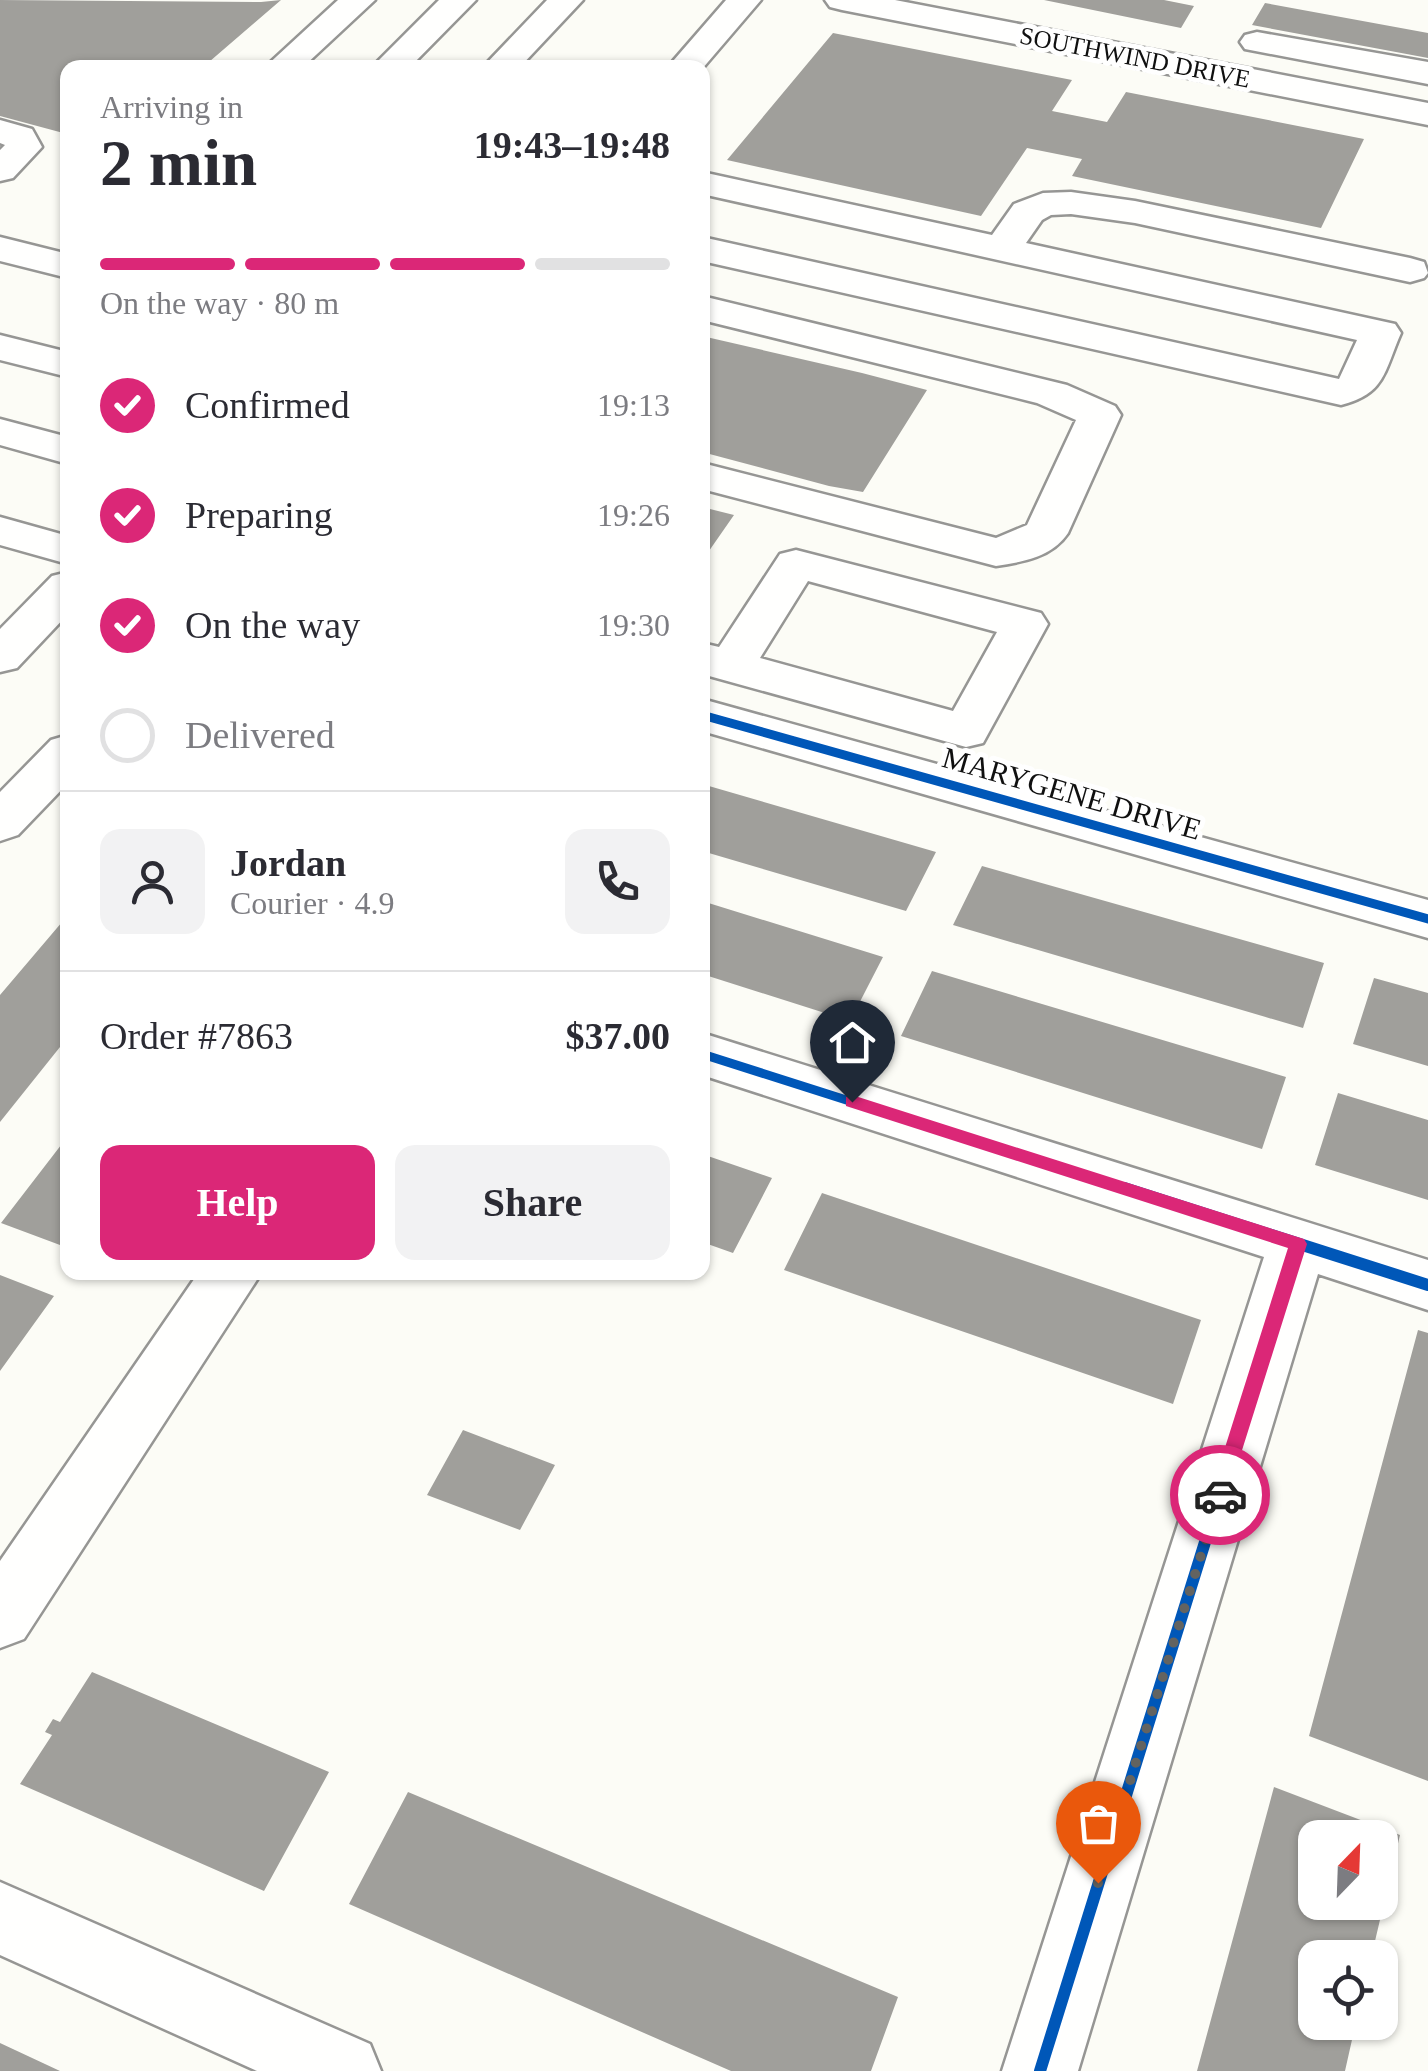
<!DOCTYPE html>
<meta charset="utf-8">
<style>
:root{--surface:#fff;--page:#f2f2f3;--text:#2b2b33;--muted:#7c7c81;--line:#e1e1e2;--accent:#db2777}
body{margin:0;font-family:"Times New Roman",serif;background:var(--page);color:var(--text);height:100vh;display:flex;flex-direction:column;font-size:38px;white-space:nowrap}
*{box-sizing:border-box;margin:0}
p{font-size:32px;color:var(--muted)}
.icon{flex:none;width:55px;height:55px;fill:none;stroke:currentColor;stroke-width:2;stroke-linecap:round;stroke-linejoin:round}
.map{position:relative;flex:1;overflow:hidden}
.sheet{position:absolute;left:60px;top:60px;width:650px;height:1220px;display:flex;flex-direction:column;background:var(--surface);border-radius:20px;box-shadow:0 2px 8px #0004}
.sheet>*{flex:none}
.needle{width:65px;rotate:23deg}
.buttons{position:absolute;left:1298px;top:1820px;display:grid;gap:20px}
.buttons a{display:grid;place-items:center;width:100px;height:100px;border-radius:20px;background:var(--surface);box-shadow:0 2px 8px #0004;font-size:50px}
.pin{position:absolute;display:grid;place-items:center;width:85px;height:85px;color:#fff;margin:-102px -42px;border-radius:50% 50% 50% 0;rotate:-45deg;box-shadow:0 0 10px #0007}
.pin .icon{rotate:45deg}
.courier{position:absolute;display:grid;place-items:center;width:100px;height:100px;margin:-50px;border:8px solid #db2777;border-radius:50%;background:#fff;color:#222;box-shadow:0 2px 12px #0007}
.headline em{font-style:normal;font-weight:700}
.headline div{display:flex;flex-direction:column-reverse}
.headline{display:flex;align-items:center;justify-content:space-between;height:170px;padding:0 40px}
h1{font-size:65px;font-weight:700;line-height:75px}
.bar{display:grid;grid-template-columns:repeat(4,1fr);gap:15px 10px;align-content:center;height:120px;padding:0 40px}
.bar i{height:12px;border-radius:8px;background:var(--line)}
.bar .active{background:var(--accent)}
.bar p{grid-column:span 4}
.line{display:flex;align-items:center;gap:25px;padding:0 40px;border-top:2px solid var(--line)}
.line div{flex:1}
.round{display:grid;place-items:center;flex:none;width:105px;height:105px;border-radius:20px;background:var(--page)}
ol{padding:0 40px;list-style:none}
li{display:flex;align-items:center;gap:30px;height:110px}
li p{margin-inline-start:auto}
li .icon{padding:10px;border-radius:50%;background:var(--accent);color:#fff;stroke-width:4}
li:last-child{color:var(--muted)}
li i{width:55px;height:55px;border:5px solid var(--line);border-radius:50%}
.cta{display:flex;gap:20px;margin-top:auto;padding:20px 40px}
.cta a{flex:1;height:115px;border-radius:20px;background:var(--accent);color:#fff;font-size:40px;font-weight:700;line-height:115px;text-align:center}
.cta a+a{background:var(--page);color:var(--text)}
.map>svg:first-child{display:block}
</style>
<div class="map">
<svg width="1428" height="2071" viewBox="0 0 1428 2071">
<rect width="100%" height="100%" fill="#fcfcf6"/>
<!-- building -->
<path fill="#a09f9b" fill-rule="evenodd" d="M0 0 261 2 281 0 202 68H68L67 134 0 116Z
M1044 0H1164L1194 6 1181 28Z
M1265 3 1428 33V58L1252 25Z
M833 33 1072 80 1052 111 1107 122 1126 92 1364 139 1321 228 1072 176 1082 159 1027 148 981 216 727 160Z
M702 336 862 373 927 390 863 492 829 486 702 452Z
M702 507 734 515 702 561Z
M702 784 936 852 906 911 702 851Z
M982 866 1324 963 1303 1028 953 925Z
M702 901 883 957 850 1021 702 974Z
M68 915V1037L0 1122V995Z
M932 971 1286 1077 1262 1149 901 1036Z
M1374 978 1428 993V1066L1353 1044Z
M1338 1093 1428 1120V1200L1315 1165Z
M68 1136V1248L1 1223Z
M702 1154 772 1178 733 1253 702 1242Z
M822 1193 1201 1320 1173 1404 784 1270Z
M0 1275 54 1296 0 1371Z
M1418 1330 1428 1333V1781L1309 1736Z
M463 1430 555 1465 520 1530 427 1495Z
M92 1672 329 1772 264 1891 20 1784 52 1735 45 1732 53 1719 60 1722Z
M1274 1787 1400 1835 1371 1958H1315V2022H1356L1345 2071H1197ZM1315 1838H1380V1902H1315Z
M408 1792 898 1997 871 2071H731L349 1904Z
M0 2043 60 2071H0Z"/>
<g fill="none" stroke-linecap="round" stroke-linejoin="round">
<!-- minor casing -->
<g stroke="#969694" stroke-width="5">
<path id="minor" d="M338 0H375L302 68H264Z
M439 0H476L409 68H371Z
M547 0H583L519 68H482Z
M726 0H761L702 69 667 68Z
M825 0H895L1428 103V125L842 10 830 7Z
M1257 32 1428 62V84L1245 49 1240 42 1245 35Z
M0 120 32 129 42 147 13 178 0 181V150L5 145 0 143Z
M702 172 992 235 1014 204 1043 193 1071 192 1135 201 1410 258 1424 262 1428 273 1424 278 1410 282 1135 223 1071 214 1051 215 1042 220 1026 243 1395 324 1401 333C1384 372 1385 394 1341 405L702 261V237L1339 379 1357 340 702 194Z
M0 237 68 254V278L0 261Z
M702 296 1067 385 1115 406 1121 415 1068 533C1052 557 1023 562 996 566L702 489V463L996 538 1027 525 1076 420 1037 403 702 320Z
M0 335 68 352V377L0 360Z
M0 419 68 437V464L0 445Z
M0 517 68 536V564L0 545Z
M796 550 1041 613 1048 624 983 743 966 747 702 674V643L719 647 780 554ZM808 581 997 632 953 711 760 658Z
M68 572V614L17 668 0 672V629L52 576Z
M702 699 1428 900V938L702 731Z
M68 735V783L18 835 0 841V792L51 740Z
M702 1033 1428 1260V1310L1318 1274 1078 2071H1002L1264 1257 702 1075Z
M199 1272H262L24 1639 0 1648V1561Z
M0 1882 370 2044 381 2071H257L0 1955Z"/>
</g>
<!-- minor -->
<use href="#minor" fill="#fffffe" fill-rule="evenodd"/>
<!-- cycleway-far1 casing -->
<g stroke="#fff" stroke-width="15">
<path id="cycleway-far1" d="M702 715 1428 919
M702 1054 1132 1191"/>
</g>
<!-- cycleway casing -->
<g stroke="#fff" stroke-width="19">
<path id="cycleway" d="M1124 1188 1428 1285
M1040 2071 1298 1244"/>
</g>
<!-- cycleway-far1 -->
<use href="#cycleway-far1" stroke="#0057b8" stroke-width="9"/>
<!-- cycleway -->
<use href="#cycleway" stroke="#0057b8" stroke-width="12"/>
</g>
<!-- route -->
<path fill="#db2777" d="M852 1095 1304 1239 1307 1244 1226 1501 1220 1504 1210 1495 1288 1248 846 1106V1097Z"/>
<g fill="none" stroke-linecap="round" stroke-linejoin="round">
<!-- done -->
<path stroke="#636360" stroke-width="10" stroke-dasharray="0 18" d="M1098 1883 1220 1495"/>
</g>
<g text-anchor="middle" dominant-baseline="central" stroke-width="10" stroke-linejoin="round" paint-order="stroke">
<!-- far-street labels -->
<g font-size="25" fill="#101010" stroke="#fff">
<text transform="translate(1135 57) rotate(11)">SOUTHWIND DRIVE</text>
</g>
<!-- street labels -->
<g font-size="30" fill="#101010" stroke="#fff">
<text transform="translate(1072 793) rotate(16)">MARYGENE DRIVE</text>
</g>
</g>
</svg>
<div class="buttons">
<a><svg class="needle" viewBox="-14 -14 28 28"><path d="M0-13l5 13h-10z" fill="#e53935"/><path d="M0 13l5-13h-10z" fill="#7c7c81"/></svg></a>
<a><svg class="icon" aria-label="locate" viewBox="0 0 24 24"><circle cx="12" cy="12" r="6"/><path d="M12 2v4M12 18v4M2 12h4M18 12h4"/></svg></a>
</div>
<div class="pin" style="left:1098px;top:1883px;background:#ea580c"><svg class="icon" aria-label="bag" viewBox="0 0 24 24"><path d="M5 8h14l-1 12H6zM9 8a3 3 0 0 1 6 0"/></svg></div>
<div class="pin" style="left:852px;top:1102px;background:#1f2937"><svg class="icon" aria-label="home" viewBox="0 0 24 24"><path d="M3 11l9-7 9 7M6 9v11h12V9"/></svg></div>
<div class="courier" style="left:1220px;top:1495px"><svg class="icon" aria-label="car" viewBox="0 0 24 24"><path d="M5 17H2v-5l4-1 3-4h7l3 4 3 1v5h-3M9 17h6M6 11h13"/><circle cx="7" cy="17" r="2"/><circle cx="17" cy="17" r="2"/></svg></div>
<section class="sheet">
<div class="headline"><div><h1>2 min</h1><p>Arriving in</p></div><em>19:43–19:48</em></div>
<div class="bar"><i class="active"></i><i class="active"></i><i class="active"></i><i></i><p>On the way · 80 m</p></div>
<ol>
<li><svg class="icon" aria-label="check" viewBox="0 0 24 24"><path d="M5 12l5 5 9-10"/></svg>Confirmed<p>19:13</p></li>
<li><svg class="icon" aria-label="check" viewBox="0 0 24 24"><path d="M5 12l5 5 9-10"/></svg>Preparing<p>19:26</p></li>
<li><svg class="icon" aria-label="check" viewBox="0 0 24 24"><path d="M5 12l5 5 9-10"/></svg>On the way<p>19:30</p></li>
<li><i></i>Delivered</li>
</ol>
<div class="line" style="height:180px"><a class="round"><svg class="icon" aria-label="person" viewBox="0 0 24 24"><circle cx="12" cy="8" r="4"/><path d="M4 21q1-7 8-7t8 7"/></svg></a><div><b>Jordan</b><p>Courier · 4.9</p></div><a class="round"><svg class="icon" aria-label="phone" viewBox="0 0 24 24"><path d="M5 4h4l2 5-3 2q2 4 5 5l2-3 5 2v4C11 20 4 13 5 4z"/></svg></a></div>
<div class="line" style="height:130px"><div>Order #7863</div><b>$37.00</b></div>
<div class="cta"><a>Help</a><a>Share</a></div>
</section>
</div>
